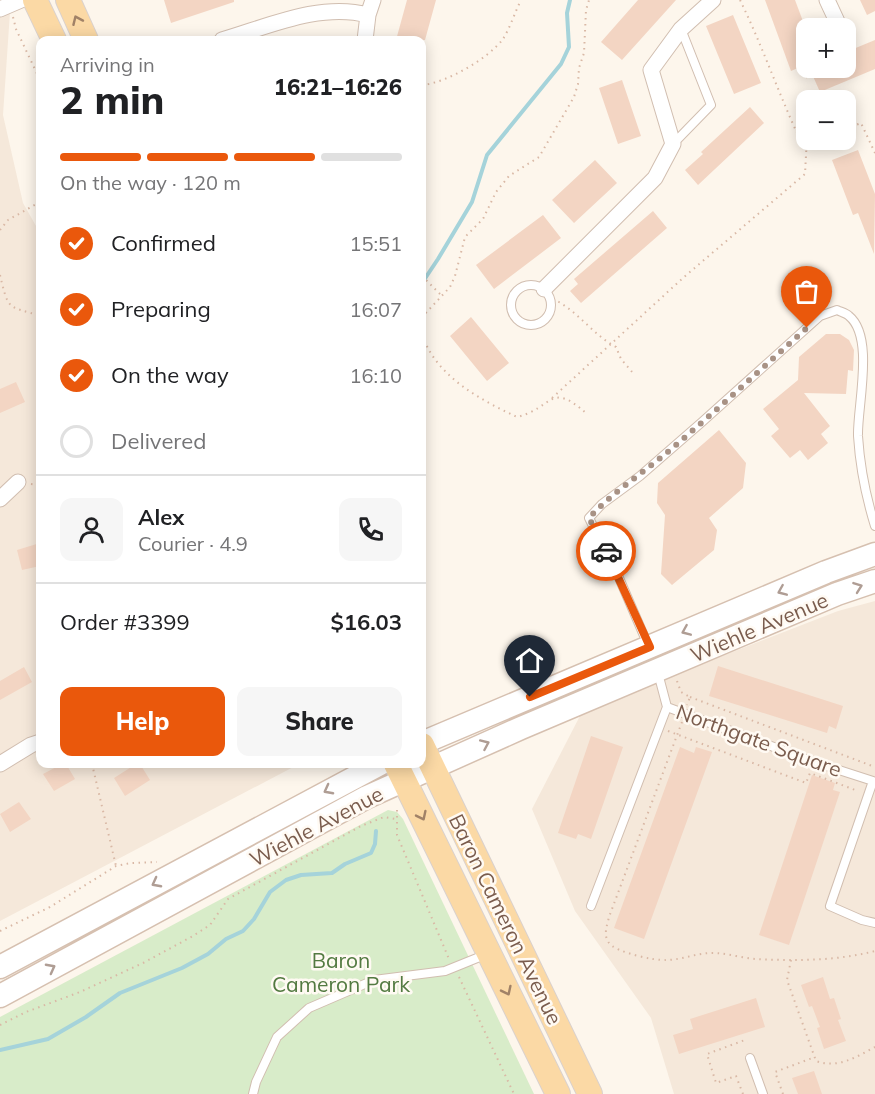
<!DOCTYPE html>
<meta charset="utf-8">
<style>
:root{--surface:#fff;--page:#f6f6f6;--text:#202124;--muted:#757577;--line:#e0e0e0;--accent:#ea580c}
body{margin:0;font-family:Mulish,sans-serif;background:var(--page);color:var(--text);height:100vh;display:flex;flex-direction:column;font-size:22px;white-space:nowrap}
*{box-sizing:border-box;margin:0}
p{font-size:20px;color:var(--muted)}
.icon{flex:none;width:33px;height:33px;fill:none;stroke:currentColor;stroke-width:2;stroke-linecap:round;stroke-linejoin:round}
.map{position:relative;flex:1;overflow:hidden}
.side{position:absolute;left:36px;top:36px;width:390px;height:732px;display:flex;flex-direction:column;background:var(--surface);border-radius:12px;box-shadow:0 3px 15px #0003}
.side>*{flex:none}
.fabs{position:absolute;left:796px;top:18px;display:grid;gap:12px}
.fabs a{display:grid;place-items:center;width:60px;height:60px;border-radius:12px;background:var(--surface);box-shadow:0 3px 15px #0003;font-size:30px}
.pin{position:absolute;display:grid;place-items:center;width:51px;height:51px;color:#fff;margin:-62px -26px;border-radius:50% 50% 50% 0;rotate:-45deg;box-shadow:0 0 6px #0007}
.pin .icon{rotate:45deg}
.courier{position:absolute;display:grid;place-items:center;width:60px;height:60px;margin:-30px;border:4px solid #ea580c;border-radius:50%;background:#fff;color:#222;box-shadow:0 2px 8px #0007}
.summary em{font-style:normal;font-weight:800}
.summary div{display:flex;flex-direction:column-reverse}
.summary{display:flex;align-items:center;justify-content:space-between;height:102px;padding:0 24px}
h1{font-size:39px;font-weight:800;line-height:45px}
.bar{display:grid;grid-template-columns:repeat(4,1fr);gap:9px 6px;align-content:center;height:72px;padding:0 24px}
.bar i{height:8px;border-radius:4px;background:var(--line)}
.bar .on{background:var(--accent)}
.bar p{grid-column:span 4}
.line{display:flex;align-items:center;gap:15px;padding:0 24px;border-top:2px solid var(--line)}
.line div{flex:1}
.round{display:grid;place-items:center;flex:none;width:63px;height:63px;border-radius:12px;background:var(--page)}
ol{padding:0 24px;list-style:none}
li{display:flex;align-items:center;gap:18px;height:66px}
li p{margin-inline-start:auto}
li .icon{padding:6px;border-radius:50%;background:var(--accent);color:#fff;stroke-width:4}
li:last-child{color:var(--muted)}
li i{width:33px;height:33px;border:3px solid var(--line);border-radius:50%}
.button{display:flex;gap:12px;margin-top:auto;padding:12px 24px}
.button a{flex:1;height:69px;border-radius:12px;background:var(--accent);color:#fff;font-size:24px;font-weight:800;line-height:69px;text-align:center}
.button a+a{background:var(--page);color:var(--text)}
.map>svg:first-child{display:block}
</style>
<div class="map">
<svg width="875" height="1094" viewBox="0 0 875 1094">
<rect width="100%" height="100%" fill="#fdf6ec"/>
<!-- residential -->
<path fill="#f5e8da" d="M0 0H5L10 12 3 115 23 203 40 233V764H299L0 921Z
M875 601V1094H674L651 1018 575 911 532 809 583 710 838 611Z"/>
<!-- green -->
<path fill="#d8ecc9" d="M388 810 397 812 403 819 534 1094H0V1017Z"/>
<g fill="none" stroke-linecap="round" stroke-linejoin="round">
<!-- stream -->
<path stroke="#a5d3da" stroke-width="4" d="M422 283 438 259 472 202 487 155 561 64 569 47 567 13 570 0
M0 1050 48 1039 86 1017 120 993 182 968 208 954 226 939 243 931 254 919 270 892 286 880 301 875 332 873 345 864 371 853 375 844 376 831"/>
</g>
<!-- building -->
<path fill="#f3d5c3" d="M164 0H234V2L171 23Z
M407 0H436L425 40H396Z
M638 0H676L622 60 601 42Z
M765 0H795L804 24 800 25 806 40 802 41 807 56V79L800 67 791 71Z
M860 0H875V11L867 15Z
M733 15 761 83 734 94 706 26Z
M875 40V69L820 92 812 74 827 68H846V52Z
M622 80 641 136 618 144 599 88Z
M750 107 764 123 698 185 685 170 703 154 701 152Z
M858 150 875 194 874 254 858 213 853 215 832 160Z
M595 160 617 183 574 223 552 200Z
M653 211 667 228 581 303 570 291 578 284 574 279Z
M543 215 561 238 494 289 476 265Z
M471 317 509 363 487 381 450 336Z
M826 334H840L849 340 854 350 853 371 848 370 846 394 804 393 830 426 821 434 828 443 808 460 800 450 790 458 771 436 779 429 763 409 798 380 799 357Z
M16 382 25 402 0 413V389Z
M719 430 746 463 743 488 709 518 717 530 714 550 672 585 661 574 665 515 657 503 658 483Z
M40 543V566L22 570 17 550Z
M718 666 843 706 836 729 829 726 827 733 709 696Z
M24 667 32 682 0 700V681Z
M591 736 623 747 591 839 578 834 576 839 558 833Z
M680 747 694 753 696 747 712 752 644 939 614 928Z
M62 764H66L75 779 54 791 43 774Z
M136 764H140L150 780 125 796 114 778Z
M812 775 835 783 833 790 840 792 789 945 759 935Z
M19 802 31 819 10 832 0 814Z
M823 977 830 999 834 998 841 1019 838 1020 846 1041 824 1049 817 1028 820 1027 812 1006 809 1007 801 985Z
M756 998 765 1027 679 1054 673 1035 693 1029 690 1019Z
M814 1071 822 1094H798L792 1078Z"/>
<g fill="none" stroke-linecap="round" stroke-linejoin="round">
<!-- service casing -->
<g stroke="#d1beb0" stroke-width="10">
<path id="service" d="M673 144 711 105 681 29
M511 305a20 20 0 1 1 40 0a20 20 0 1 1-40 0Z
M648 645 610 557 601 542 589 518 602 504 640 476 702 422 820 316 837 310C841 312 846 313 849 316 875 337 857 407 858 436 860 467 866 497 875 526
M658 673 667 707 811 761 873 781 830 906 862 920 875 923
M591 906 667 707
M750 1058 763 1094
M253 1094 256 1082 277 1037 309 1008 374 980 445 971 487 954"/>
</g>
<!-- minor casing -->
<g stroke="#d1beb0" stroke-width="17">
<path id="minor" d="M827 0 840 28
M0 9 21 0
M222 40C267 27 320 2 368 15
M365 40 368 15 373 0
M544 289 655 178 673 144 651 70 681 29 713 0
M0 499 18 482
M0 764 31 745 40 742"/>
</g>
<!-- secondary casing -->
<g stroke="#d6c0b0" stroke-width="25">
<path id="secondary" d="M422 743 826 572 875 554
M0 967 380 764
M0 996 367 797 521 728 837 594 875 581"/>
</g>
<!-- primary casing -->
<g stroke="#dad1cd" stroke-width="26">
<path id="primary" d="M35 0 54 40
M68 0 86 40
M422 745 590 1094
M396 764 558 1094"/>
</g>
<!-- path -->
<path stroke="#d9b8a5" stroke-width="2" stroke-dasharray="1.5 4.5" stroke-linecap="butt" d="M740 0C761 43 777 89 797 133L807 134
M13 17 16 29 40 80
M422 85C446 83 488 59 503 39 510 28 515 12 521 0
M846 129 861 123 875 153
M0 230 8 220 40 202
M0 275C9 313 8 305 40 316
M422 276 441 295
M553 299C577 310 593 335 616 347L621 359 633 373
M422 324 423 316 450 287 455 276 465 237 483 219 496 192 509 176 539 157 574 97 578 84 579 68 584 53 586 10 589 0
M422 335C437 377 479 399 517 417 554 408 549 380 587 414
M552 398 684 277 805 174 807 137
M31 484 40 485
M677 681 681 692 690 697 687 705
M690 697 875 767
M682 722 609 917C607 926 603 935 609 943 615 952 655 961 666 960 683 960 698 952 716 953 729 954 743 958 756 959 796 961 836 961 875 951
M668 731 806 783 810 773 858 791
M92 764 116 866
M397 810V835L449 959
M0 931 50 907 116 866 131 863 157 862
M791 960 787 980 816 1061C838 1069 856 1057 875 1047
M459 977 514 1094
M0 1025 26 1012 80 992 143 963 193 936 210 925 228 899 361 826 384 817 396 819
M743 1094 736 1076 716 1083 707 1054 745 1040
M783 1094 775 1072 815 1057"/>
<!-- service -->
<use href="#service" stroke="#fff" stroke-width="8"/>
<!-- minor -->
<use href="#minor" stroke="#fff" stroke-width="15"/>
<!-- secondary -->
<use href="#secondary" stroke="#fff" stroke-width="22"/>
<!-- primary -->
<use href="#primary" stroke="#fbd9a5" stroke-width="24"/>
</g>
<!-- one-way arrows -->
<defs><path id="oneway-chevron" d="M-2-3.5L2.5 0L-2 3.5" fill="none" stroke-width="1.6" stroke-linecap="round" stroke-linejoin="round" transform="scale(1.5)"/></defs>
<g stroke="#a18267">
<use href="#oneway-chevron" transform="translate(77 20) rotate(-114)"/>
<use href="#oneway-chevron" transform="translate(422 816) rotate(64)"/>
<use href="#oneway-chevron" transform="translate(507 991) rotate(64)"/>
</g>
<g stroke="#af9d94">
<use href="#oneway-chevron" transform="translate(858 587) rotate(-20)"/>
<use href="#oneway-chevron" transform="translate(782 591) rotate(157)"/>
<use href="#oneway-chevron" transform="translate(686 631) rotate(157)"/>
<use href="#oneway-chevron" transform="translate(485 744) rotate(-24)"/>
<use href="#oneway-chevron" transform="translate(328 790) rotate(152)"/>
<use href="#oneway-chevron" transform="translate(156 883) rotate(152)"/>
<use href="#oneway-chevron" transform="translate(51 968) rotate(-28)"/>
</g>
<g fill="none" stroke-linecap="round" stroke-linejoin="round">
<!-- done -->
<path stroke="#a89285" stroke-width="6" stroke-dasharray="0 10.8" d="M606 551 589 518C613 492 643 473 670 450 716 411 761 369 807 328"/>
<!-- route -->
<path stroke="#ea580c" stroke-width="8" d="M530 697 650 647 606 551"/>
</g>
<g text-anchor="middle" dominant-baseline="central" stroke-width="5" stroke-linejoin="round" paint-order="stroke">
<!-- street labels -->
<g font-size="21" fill="#7a5c4d" stroke="#fffaf3">
<text transform="translate(759 627) rotate(-23)">Wiehle Avenue</text>
<text transform="translate(759 740) rotate(20)">Northgate Square</text>
<text transform="translate(316 826) rotate(-28)">Wiehle Avenue</text>
<text transform="translate(506 919) rotate(64)">Baron Cameron Avenue</text>
</g>
<!-- park labels -->
<g font-size="21" fill="#537a41" stroke="#fffaf3">
<text x="341" y="960">Baron<tspan x="341" dy="24">Cameron Park</tspan></text>
</g>
</g>
</svg>
<div class="fabs">
<a>+</a>
<a>−</a>
</div>
<div class="pin" style="left:807px;top:328px;background:#ea580c"><svg class="icon" aria-label="bag" viewBox="0 0 24 24"><path d="M5 8h14l-1 12H6zM9 8a3 3 0 0 1 6 0"/></svg></div>
<div class="pin" style="left:530px;top:697px;background:#1f2937"><svg class="icon" aria-label="home" viewBox="0 0 24 24"><path d="M3 11l9-7 9 7M6 9v11h12V9"/></svg></div>
<div class="courier" style="left:606px;top:551px"><svg class="icon" aria-label="car" viewBox="0 0 24 24"><path d="M5 17H2v-5l4-1 3-4h7l3 4 3 1v5h-3M9 17h6M6 11h13"/><circle cx="7" cy="17" r="2"/><circle cx="17" cy="17" r="2"/></svg></div>
<section class="side">
<div class="summary"><div><h1>2 min</h1><p>Arriving in</p></div><em>16:21–16:26</em></div>
<div class="bar"><i class="on"></i><i class="on"></i><i class="on"></i><i></i><p>On the way · 120 m</p></div>
<ol>
<li><svg class="icon" aria-label="check" viewBox="0 0 24 24"><path d="M5 12l5 5 9-10"/></svg>Confirmed<p>15:51</p></li>
<li><svg class="icon" aria-label="check" viewBox="0 0 24 24"><path d="M5 12l5 5 9-10"/></svg>Preparing<p>16:07</p></li>
<li><svg class="icon" aria-label="check" viewBox="0 0 24 24"><path d="M5 12l5 5 9-10"/></svg>On the way<p>16:10</p></li>
<li><i></i>Delivered</li>
</ol>
<div class="line" style="height:108px"><a class="round"><svg class="icon" aria-label="person" viewBox="0 0 24 24"><circle cx="12" cy="8" r="4"/><path d="M4 21q1-7 8-7t8 7"/></svg></a><div><b>Alex</b><p>Courier · 4.9</p></div><a class="round"><svg class="icon" aria-label="phone" viewBox="0 0 24 24"><path d="M5 4h4l2 5-3 2q2 4 5 5l2-3 5 2v4C11 20 4 13 5 4z"/></svg></a></div>
<div class="line" style="height:78px"><div>Order #3399</div><b>$16.03</b></div>
<div class="button"><a>Help</a><a>Share</a></div>
</section>
</div>
